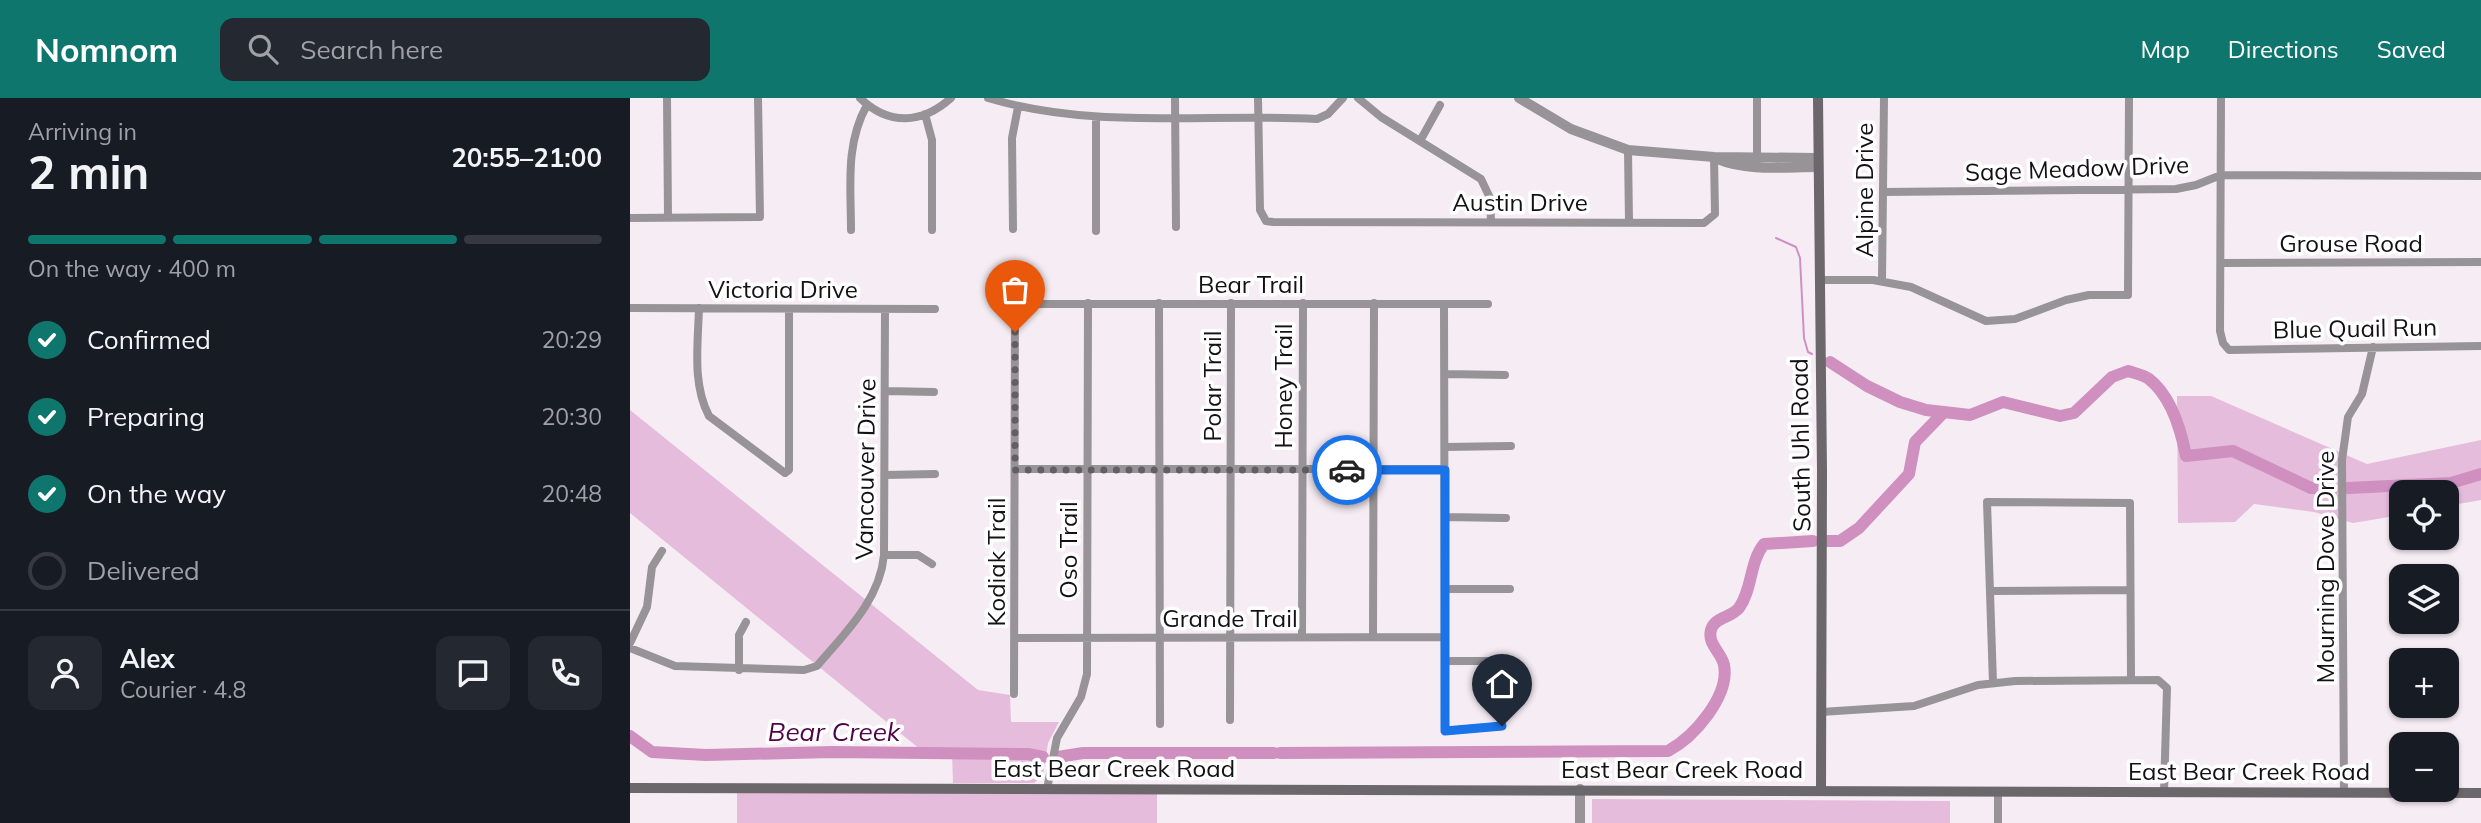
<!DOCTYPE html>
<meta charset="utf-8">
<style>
:root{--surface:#171b24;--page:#242831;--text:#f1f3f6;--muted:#9ea1a6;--line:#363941;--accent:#0f766e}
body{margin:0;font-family:Mulish,sans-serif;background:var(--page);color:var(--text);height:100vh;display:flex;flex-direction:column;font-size:26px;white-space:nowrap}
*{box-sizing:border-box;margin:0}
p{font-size:23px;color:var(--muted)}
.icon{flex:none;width:38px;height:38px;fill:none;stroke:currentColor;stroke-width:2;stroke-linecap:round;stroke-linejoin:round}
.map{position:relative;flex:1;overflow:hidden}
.details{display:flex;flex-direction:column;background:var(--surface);width:630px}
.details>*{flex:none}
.buttons{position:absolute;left:1759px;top:382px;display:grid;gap:14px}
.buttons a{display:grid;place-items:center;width:70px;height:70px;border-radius:14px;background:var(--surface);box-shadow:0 2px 5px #0004;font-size:35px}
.pin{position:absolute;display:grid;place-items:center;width:60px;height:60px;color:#fff;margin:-72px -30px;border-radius:50% 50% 50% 0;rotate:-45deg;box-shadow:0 0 7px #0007}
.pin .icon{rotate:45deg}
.courier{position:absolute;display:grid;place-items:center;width:70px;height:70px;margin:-35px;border:5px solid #1a73e8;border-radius:50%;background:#fff;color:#222;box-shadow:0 2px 9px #0007}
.summary em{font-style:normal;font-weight:700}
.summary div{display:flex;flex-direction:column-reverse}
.summary{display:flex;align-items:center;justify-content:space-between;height:119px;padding:0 28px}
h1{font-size:46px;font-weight:700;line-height:52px}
.bar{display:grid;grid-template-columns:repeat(4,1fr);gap:10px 7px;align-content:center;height:84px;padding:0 28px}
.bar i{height:9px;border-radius:5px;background:var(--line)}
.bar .selected{background:var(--accent)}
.bar p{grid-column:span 4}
.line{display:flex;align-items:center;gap:18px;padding:0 28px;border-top:2px solid var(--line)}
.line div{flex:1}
.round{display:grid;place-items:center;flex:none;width:74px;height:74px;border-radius:14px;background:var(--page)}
ol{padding:0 28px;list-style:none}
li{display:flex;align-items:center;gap:21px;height:77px}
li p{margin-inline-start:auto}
li .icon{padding:7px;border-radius:50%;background:var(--accent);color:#fff;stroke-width:4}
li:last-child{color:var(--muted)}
li i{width:38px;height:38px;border:4px solid var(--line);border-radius:50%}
header{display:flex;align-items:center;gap:42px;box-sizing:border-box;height:98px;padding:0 35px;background:var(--accent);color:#fff}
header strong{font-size:33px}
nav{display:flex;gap:38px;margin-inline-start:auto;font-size:24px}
.search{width:490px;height:63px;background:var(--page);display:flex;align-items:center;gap:18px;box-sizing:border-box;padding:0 24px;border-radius:14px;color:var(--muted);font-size:26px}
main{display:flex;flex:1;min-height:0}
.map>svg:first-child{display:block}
</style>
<header>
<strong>Nomnom</strong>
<div class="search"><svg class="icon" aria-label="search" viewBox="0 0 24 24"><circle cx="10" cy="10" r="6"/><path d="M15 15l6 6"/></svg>Search here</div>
<nav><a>Map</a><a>Directions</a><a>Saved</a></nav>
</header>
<main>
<section class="details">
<div class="summary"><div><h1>2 min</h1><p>Arriving in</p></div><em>20:55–21:00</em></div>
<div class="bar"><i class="selected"></i><i class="selected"></i><i class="selected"></i><i></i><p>On the way · 400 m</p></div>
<ol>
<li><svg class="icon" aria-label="check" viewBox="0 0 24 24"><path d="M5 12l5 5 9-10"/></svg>Confirmed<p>20:29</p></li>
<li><svg class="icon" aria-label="check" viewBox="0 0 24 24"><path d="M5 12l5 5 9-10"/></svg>Preparing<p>20:30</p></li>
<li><svg class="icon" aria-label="check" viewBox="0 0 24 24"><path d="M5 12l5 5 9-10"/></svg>On the way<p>20:48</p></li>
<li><i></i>Delivered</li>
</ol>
<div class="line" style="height:126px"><a class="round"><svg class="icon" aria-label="person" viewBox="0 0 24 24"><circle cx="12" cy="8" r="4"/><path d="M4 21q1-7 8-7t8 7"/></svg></a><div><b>Alex</b><p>Courier · 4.8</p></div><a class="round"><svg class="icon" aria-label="chat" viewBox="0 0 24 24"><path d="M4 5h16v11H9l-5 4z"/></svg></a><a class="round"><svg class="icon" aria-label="phone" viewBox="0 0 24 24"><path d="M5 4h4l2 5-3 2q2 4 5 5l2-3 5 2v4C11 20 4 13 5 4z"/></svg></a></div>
</section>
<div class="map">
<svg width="1851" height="725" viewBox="0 0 1851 725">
<rect width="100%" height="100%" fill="#f6edf4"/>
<!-- green -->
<path fill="#e5bcdb" d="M1547 298H1581L1737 366 1851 342V402L1817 408 1816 394H1771V417L1723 425 1684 414 1624 406 1605 424 1548 425Z
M0 312 348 592 380 597 381 624H429L418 645 413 678 404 685H323L322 655 291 652 0 415Z
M107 687 527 689V725H107Z
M962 701 1320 703V725H962Z"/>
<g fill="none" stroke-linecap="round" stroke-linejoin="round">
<!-- stream -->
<path stroke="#cf90c0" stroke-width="2" d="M1146 140 1166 149 1170 160 1174 240 1178 254 1182 256"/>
<!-- river -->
<path stroke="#cf90c0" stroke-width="12" d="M1200 264 1237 288 1270 304 1296 312 1340 317 1373 304 1430 318 1444 315 1482 279 1498 273C1504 275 1514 277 1519 281 1541 298 1551 332 1556 358L1603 353 1681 390 1702 391
M1718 390 1821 385 1851 376
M1196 443H1210L1229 430 1279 376 1285 344 1314 314
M0 638 22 654 76 657 202 654 398 656 413 659
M650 655 1038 653C1064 639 1100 598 1094 567 1092 555 1077 546 1081 532 1084 519 1101 520 1109 510 1123 490 1119 465 1134 446L1183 443
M428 659 453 655H644"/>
<!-- minor -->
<path stroke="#979396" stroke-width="8" d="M37 0 38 119
M230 0C259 28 292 26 321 0
M358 0C464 32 577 15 687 21L698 16 713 0
M545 0 546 129
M628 0 630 112 636 123 643 124 1074 125 1085 116 1084 59
M728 0 751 19 851 81 860 100 861 124
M1127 0V63
M1591 0 1590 233 1593 245 1599 252 1851 248
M295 16 302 42V132
M790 43 810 7
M998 52 999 124
M1253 94 1546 91 1566 87 1591 77 1851 78
M0 120 130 119 128 0
M383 131 382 40 388 9
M221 132C221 89 215 46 237 7
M466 133V19
M1591 165 1851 164
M1189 182H1243L1281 189 1356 223 1385 221 1436 202 1459 197H1498L1499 0
M1252 183 1254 0
M529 205 530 626
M814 206 815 633 872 628
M0 210 305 211
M69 210C68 246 62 286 79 318L155 375 159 372V211
M815 276 875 277
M256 293 304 294
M815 349 881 348
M385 371H815
M255 377 305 376
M815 419 876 420
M254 457H288L302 466
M815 491H880
M1360 493 1500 492
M743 538 744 205
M672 539 673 205
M385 540 815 539
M0 545 17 509 22 469 32 453
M0 550 45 568 174 572 187 568C215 535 250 502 254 457L255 212
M815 563H878
M109 572V537L116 524
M1363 585 1357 404 1500 405 1501 580
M384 596 385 206H858
M1191 614 1284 608 1348 587 1385 583 1528 582 1537 590 1534 694
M600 622 601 205
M417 691 427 640 451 599 457 576 458 205
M1714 695 1712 362 1718 319 1732 296 1743 249
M1368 725V693"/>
<!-- tertiary -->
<path stroke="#979396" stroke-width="10" d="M889 0 941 31 998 52 1084 59 1188 60
M1087 61C1118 74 1155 69 1188 69
M950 725V691"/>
<!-- secondary -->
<path stroke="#6c676b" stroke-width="10" d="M1188 0 1192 373 1191 693
M0 690 1851 695"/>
</g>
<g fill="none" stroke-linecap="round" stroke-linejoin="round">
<!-- done -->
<path stroke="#635e62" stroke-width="7" stroke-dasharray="0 12.6" d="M385 234V372H717"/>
<!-- route -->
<path stroke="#1a73e8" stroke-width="9" d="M717 372H815V633L872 628"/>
</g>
<g text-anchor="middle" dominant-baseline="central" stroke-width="7" stroke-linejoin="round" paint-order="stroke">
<!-- street labels -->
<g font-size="24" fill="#141114" stroke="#fff">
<text transform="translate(1447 70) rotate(-2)">Sage Meadow Drive</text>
<text transform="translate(1234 92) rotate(-90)">Alpine Drive</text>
<text x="890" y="104">Austin Drive</text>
<text x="1721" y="145">Grouse Road</text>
<text x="621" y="186">Bear Trail</text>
<text x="153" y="191">Victoria Drive</text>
<text transform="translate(1725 230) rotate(-1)">Blue Quail Run</text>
<text transform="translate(582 288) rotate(-90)">Polar Trail</text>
<text transform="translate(653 288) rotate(-90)">Honey Trail</text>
<text transform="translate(1170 347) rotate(-91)">South Uhl Road</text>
<text transform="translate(235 371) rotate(-89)">Vancouver Drive</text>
<text transform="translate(438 452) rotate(-90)">Oso Trail</text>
<text transform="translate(366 464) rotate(-90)">Kodiak Trail</text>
<text transform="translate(1695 469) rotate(-90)">Mourning Dove Drive</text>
<text x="600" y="520">Grande Trail</text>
<text x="484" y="670">East Bear Creek Road</text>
<text x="1052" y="671">East Bear Creek Road</text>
<text x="1619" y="673">East Bear Creek Road</text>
</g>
<!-- water labels -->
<g font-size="26" font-style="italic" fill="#510347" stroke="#fff">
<text x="204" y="633">Bear Creek</text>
</g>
</g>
</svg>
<div class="buttons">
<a><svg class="icon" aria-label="locate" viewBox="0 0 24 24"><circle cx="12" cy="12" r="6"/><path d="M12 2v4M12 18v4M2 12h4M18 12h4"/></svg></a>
<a><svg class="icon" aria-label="layers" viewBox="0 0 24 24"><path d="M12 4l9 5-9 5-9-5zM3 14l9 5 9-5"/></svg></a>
<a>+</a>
<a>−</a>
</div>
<div class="pin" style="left:385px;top:234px;background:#ea580c"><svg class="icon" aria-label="bag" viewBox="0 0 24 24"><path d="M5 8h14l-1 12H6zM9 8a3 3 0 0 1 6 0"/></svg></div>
<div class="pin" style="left:872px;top:628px;background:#1f2937"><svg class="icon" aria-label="home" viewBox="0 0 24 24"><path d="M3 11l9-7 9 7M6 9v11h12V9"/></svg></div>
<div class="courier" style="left:717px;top:372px"><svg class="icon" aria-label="car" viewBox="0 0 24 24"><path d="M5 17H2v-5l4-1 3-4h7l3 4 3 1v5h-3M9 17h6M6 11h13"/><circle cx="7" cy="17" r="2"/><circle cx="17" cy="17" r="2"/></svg></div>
</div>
</main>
